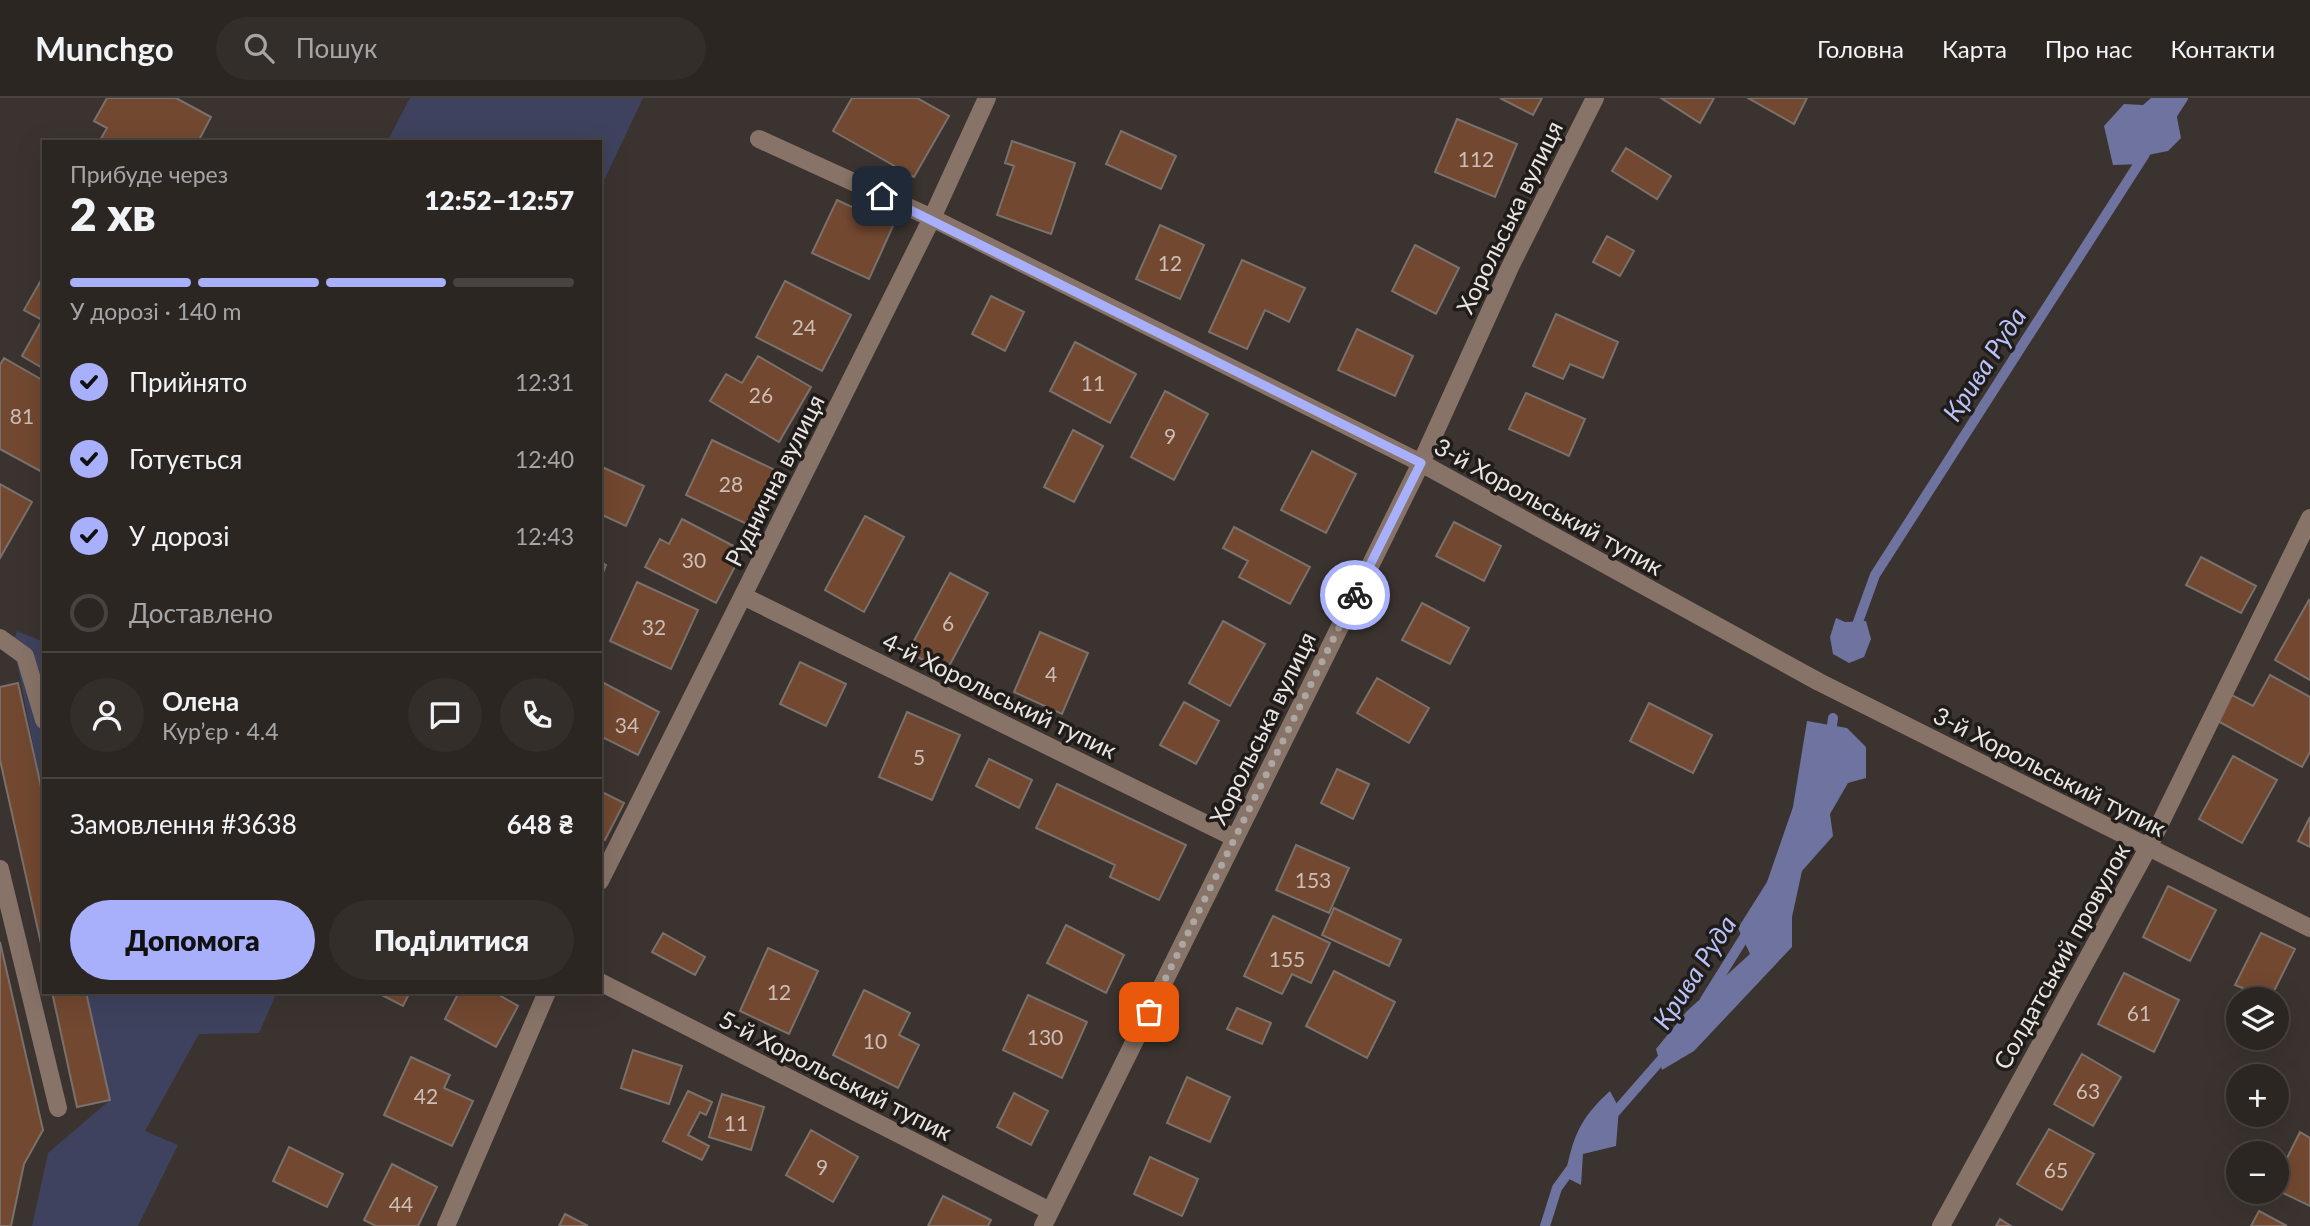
<!DOCTYPE html>
<html lang="uk">
<meta charset="utf-8">
<style>
:root{--surface:#2c2623;--page:#342e2b;--text:#f1f3f6;--muted:#a6a5a6;--line:#484341;--accent:#a8b0fc}
body{margin:0;font-family:Lato,sans-serif;background:var(--page);color:var(--text);height:100vh;display:flex;flex-direction:column;font-size:26px;white-space:nowrap}
*{box-sizing:border-box;margin:0}
p{font-size:23px;color:var(--muted)}
.icon{flex:none;width:38px;height:38px;fill:none;stroke:currentColor;stroke-width:2;stroke-linecap:round;stroke-linejoin:round}
.map{position:relative;flex:1;overflow:hidden}
.panel{position:absolute;left:42px;top:42px;width:560px;height:854px;display:flex;flex-direction:column;background:var(--surface);border-radius:0px;box-shadow:0 7px 28px #0002,0 0 0 2px var(--line)}
.panel>*{flex:none}
.controls{position:absolute;left:2226px;top:889px;display:grid;gap:14px}
.controls a{display:grid;place-items:center;width:63px;height:63px;border-radius:50%;background:var(--surface);box-shadow:0 7px 28px #0002,0 0 0 2px var(--line);font-size:35px}
.pin{position:absolute;display:grid;place-items:center;width:60px;height:60px;color:#fff;margin:-30px;border-radius:14px;box-shadow:0 4px 10px #0006}
.courier{position:absolute;display:grid;place-items:center;width:70px;height:70px;margin:-35px;border:5px solid #a8b0fc;border-radius:50%;background:#fff;color:#222;box-shadow:0 2px 9px #0007}
.overview em{font-style:normal;font-weight:800}
.overview div{display:flex;flex-direction:column-reverse}
.overview{display:flex;align-items:center;justify-content:space-between;height:119px;padding:0 28px}
h1{font-size:46px;font-weight:800;line-height:52px}
.bar{display:grid;grid-template-columns:repeat(4,1fr);gap:10px 7px;align-content:center;height:84px;padding:0 28px}
.bar i{height:9px;border-radius:5px;background:var(--line)}
.bar .active{background:var(--accent)}
.bar p{grid-column:span 4}
.line{display:flex;align-items:center;gap:18px;padding:0 28px;border-top:2px solid var(--line)}
.line div{flex:1}
.round{display:grid;place-items:center;flex:none;width:74px;height:74px;border-radius:37px;background:var(--page)}
ol{padding:0 28px;list-style:none}
li{display:flex;align-items:center;gap:21px;height:77px}
li p{margin-inline-start:auto}
li .icon{padding:7px;border-radius:50%;background:var(--accent);color:#111;stroke-width:4}
li:last-child{color:var(--muted)}
li i{width:38px;height:38px;border:4px solid var(--line);border-radius:50%}
.button{display:flex;gap:14px;margin-top:auto;padding:14px 28px}
.button a{flex:1;height:80px;border-radius:42px;background:var(--accent);color:#111;font-size:28px;font-weight:800;line-height:80px;text-align:center}
.button a+a{background:var(--page);color:var(--text)}
header{display:flex;align-items:center;gap:42px;box-sizing:border-box;height:98px;padding:0 35px;background:var(--surface);border-bottom:2px solid var(--line)}
header strong{font-size:33px}
nav{display:flex;gap:38px;margin-inline-start:auto;font-size:24px}
.search{width:490px;height:63px;background:var(--page);display:flex;align-items:center;gap:18px;box-sizing:border-box;padding:0 24px;border-radius:38px;color:var(--muted);font-size:26px}
.map>svg:first-child{display:block}
</style>
<header>
<strong>Munchgo</strong>
<div class="search"><svg class="icon" aria-label="search" viewBox="0 0 24 24"><circle cx="10" cy="10" r="6"/><path d="M15 15l6 6"/></svg>Пошук</div>
<nav><a>Головна</a><a>Карта</a><a>Про нас</a><a>Контакти</a></nav>
</header>
<div class="map">
<svg width="2310" height="1128" viewBox="0 0 2310 1128">
<rect width="100%" height="100%" fill="#3b332f"/>
<!-- green -->
<path fill="#3f425e" d="M410 0H643L600 91V44H387Z
M17 533 44 544V702L13 545Z
M86 894H277L259 935 199 936 145 1033 178 1047 138 1128H32L48 1055 110 1002Z"/>
<!-- water -->
<path fill="#6e739f" d="M2151 0H2179L2175 9 2181 40 2168 53 2148 57 2143 66 2113 67 2104 28 2124 6 2143 7Z
M1836 520 1845 524 1866 523 1871 541 1864 559 1849 565 1833 556 1830 539Z
M1807 623 1847 630 1866 649V680L1848 685 1830 716 1833 738 1802 773 1792 819V849L1694 953 1662 972 1656 951 1687 913 1750 856 1738 830 1767 784 1793 709Z
M1610 993 1619 1010 1616 1048 1583 1056 1581 1087 1565 1079C1573 1039 1579 1021 1610 993Z"/>
<g fill="none" stroke-linecap="round" stroke-linejoin="round">
<!-- stream -->
<path stroke="#6e739f" stroke-width="10" d="M2168 23 2183 0
M1854 535 1875 477 2145 56
M1830 641 1833 620
M1705 902 1750 830
M1611 1019 1667 955
M1545 1128 1557 1090 1573 1068"/>
</g>
<!-- building -->
<path fill="#724830" stroke="#7a716c" stroke-width="2" d="M107 0H176L211 19 198 44H99L107 30 94 23Z
M852 0H917L949 18 914 79 833 33Z
M1500 0H1542L1533 17Z
M1661 0H1714L1700 25Z
M1748 0H1807L1794 26Z
M1457 21 1517 46 1495 99 1435 74Z
M1121 33 1176 58 1161 91 1106 66Z
M1012 43 1075 65 1051 136 997 117 1014 68 1005 65Z
M1626 50 1671 78 1657 101 1612 73Z
M837 102 893 128 869 181 812 155Z
M1160 127 1204 147 1180 201 1136 181Z
M1607 138 1634 153 1620 178 1593 164Z
M1415 147 1459 170 1436 216 1392 193Z
M1242 162 1305 190 1289 224 1265 212 1247 251 1209 234Z
M44 177V271L22 258 42 222 24 212Z
M785 183 851 217 822 273 756 239Z
M991 198 1024 214 1005 253 972 236Z
M1556 216 1618 244 1603 280 1570 266 1563 281 1533 268Z
M1357 231 1413 258 1395 298 1338 272Z
M1075 244 1136 276 1110 325 1050 293Z
M758 258 811 289 779 344 710 303 726 276 742 285Z
M4 260 44 283V375L0 351V267Z
M1165 293 1208 316 1174 382 1131 359Z
M1526 295 1585 321 1569 358 1509 331Z
M1073 332 1103 348 1074 404 1044 389Z
M712 342 777 373 751 428 686 397Z
M1312 353 1356 376 1326 435 1281 412Z
M602 369 644 388 626 428 600 416Z
M0 386 32 404 0 460Z
M865 418 904 439 864 514 825 492Z
M682 421 743 453 716 505 645 469 660 441 669 446Z
M1454 424 1501 448 1484 483 1436 458Z
M1234 429 1310 469 1290 506 1239 479 1248 463 1223 450Z
M2201 459 2256 488 2241 515 2186 487Z
M600 464 606 467 600 482Z
M950 475 988 495 946 574 908 554Z
M637 484 698 512 671 571 610 543Z
M2309 502 2310 503V582L2275 562Z
M1422 505 1469 530 1450 566 1402 542Z
M1223 523 1265 546 1230 608 1189 585Z
M1040 534 1088 555 1062 616 1014 594Z
M800 564 846 586 826 628 780 606Z
M2270 577 2310 599V654L2302 669 2216 622 2230 596 2253 608Z
M1377 580 1429 610 1409 645 1357 615Z
M600 583 659 614 638 657 600 638Z
M18 585 44 702V859L0 662V589Z
M1184 604 1219 623 1196 666 1160 647Z
M1649 605 1712 637 1693 675 1630 643Z
M907 614 960 637 932 702 879 679Z
M2233 658 2277 682 2242 745 2199 721Z
M989 661 1032 682 1019 710 976 688Z
M1337 671 1369 686 1353 721 1321 705Z
M1057 686 1186 747 1159 802 1110 779 1115 767 1036 730Z
M600 693 624 705 605 742 600 740Z
M2310 719V749L2298 743Z
M1296 747 1349 770 1329 815 1276 792Z
M2168 788 2216 812 2190 863 2143 839Z
M1334 810 1401 842 1389 868 1322 837Z
M1273 818 1330 845 1311 885 1292 876 1282 896 1244 878Z
M1066 827 1124 857 1106 895 1047 865Z
M663 835 705 859 695 877 652 854Z
M2261 835 2295 851 2270 901 2235 887Z
M0 844 43 1032 24 1066 11 1128H0Z
M768 850 818 873 789 936 740 913Z
M1334 873 1395 904 1367 960 1306 928Z
M2124 875 2179 902 2154 954 2098 926Z
M864 892 910 915 899 937 919 947 898 990 833 957Z
M52 894H86L110 1002 77 1009Z
M376 894H410L403 908Z
M459 894H494L518 908 496 949 445 921Z
M1028 897 1087 924 1062 980 1003 952Z
M1237 910 1271 925 1262 946 1227 931Z
M633 952 682 968 669 1006 621 990Z
M2082 956 2121 979 2093 1028 2054 1006Z
M411 959 450 977 444 990 473 1003 452 1048 384 1017Z
M1187 979 1230 999 1210 1044 1167 1025Z
M688 993 712 1004 706 1017 700 1014 688 1037 709 1048 702 1062 663 1043Z
M1014 995 1048 1013 1031 1047 997 1029Z
M722 996 764 1009 751 1052 709 1039Z
M2049 1031 2094 1056 2062 1112 2017 1086Z
M811 1032 858 1059 833 1104 786 1077Z
M2300 1034 2310 1040V1108L2277 1092V1080Z
M289 1049 343 1076 327 1109 273 1083Z
M1150 1059 1198 1081 1182 1118 1134 1096Z
M392 1066 437 1089 418 1128H376L364 1122Z
M943 1098 991 1122 988 1128H928Z
M2259 1113 2287 1128H2251Z
M565 1116 588 1128H559Z
M2000 1121 2011 1128H1996Z"/>
<g fill="none" stroke-linecap="round" stroke-linejoin="round">
<!-- minor -->
<path stroke="#887368" stroke-width="18" d="M759 41 932 120 1421 365 1819 584 2310 830
M743 498 1235 740
M0 540 25 558 44 622
M0 771 58 1010
M600 783 932 120 987 0
M600 884 1050 1113
M446 1128 547 894
M1043 1128 1421 365 1511 167 1595 0
M1941 1128 2148 750 2310 420"/>
</g>
<g fill="none" stroke-linecap="round" stroke-linejoin="round">
<!-- done -->
<path stroke="#ada7a3" stroke-width="7" stroke-dasharray="0 12.6" d="M1149 914 1355 497"/>
<!-- route -->
<path stroke="#a8b0fc" stroke-width="9" d="M882 98 1421 365 1355 497"/>
</g>
<g text-anchor="middle" dominant-baseline="central" stroke-width="7" stroke-linejoin="round" paint-order="stroke">
<!-- number labels -->
<g font-size="21" fill="#ccbeb6">
<text x="1476" y="60">112</text>
<text x="1170" y="164">12</text>
<text x="804" y="228">24</text>
<text x="1093" y="284">11</text>
<text x="761" y="296">26</text>
<text x="22" y="317">81</text>
<text x="1170" y="337">9</text>
<text x="731" y="385">28</text>
<text x="694" y="461">30</text>
<text x="948" y="524">6</text>
<text x="654" y="528">32</text>
<text x="1051" y="575">4</text>
<text x="627" y="626">34</text>
<text x="919" y="658">5</text>
<text x="1313" y="781">153</text>
<text x="1287" y="860">155</text>
<text x="779" y="893">12</text>
<text x="2139" y="914">61</text>
<text x="1045" y="938">130</text>
<text x="875" y="942">10</text>
<text x="2088" y="992">63</text>
<text x="426" y="997">42</text>
<text x="736" y="1024">11</text>
<text x="822" y="1068">9</text>
<text x="2056" y="1071">65</text>
<text x="401" y="1105">44</text>
</g>
<!-- street labels -->
<g font-size="24" fill="#eae5e2" stroke="#1f1c1a">
<text transform="translate(1509 119) rotate(-64)">Хорольська вулиця</text>
<text transform="translate(774 382) rotate(-63)">Руднична вулиця</text>
<text transform="translate(1549 408) rotate(29)">3-й Хорольський тупик</text>
<text transform="translate(1000 597) rotate(26)">4-й Хорольський тупик</text>
<text transform="translate(1262 630) rotate(-64)">Хорольська вулиця</text>
<text transform="translate(2050 673) rotate(27)">3-й Хорольський тупик</text>
<text transform="translate(2061 858) rotate(-61)">Солдатський провулок</text>
<text transform="translate(836 977) rotate(27)">5-й Хорольський тупик</text>
</g>
<!-- water labels -->
<g font-size="26" font-style="italic" fill="#bbc2fa" stroke="#1f1c1a">
<text transform="translate(1984 266) rotate(-57)">Крива Руда</text>
<text transform="translate(1694 874) rotate(-57)">Крива Руда</text>
</g>
</g>
</svg>
<div class="controls">
<a><svg class="icon" aria-label="layers" viewBox="0 0 24 24"><path d="M12 4l9 5-9 5-9-5zM3 14l9 5 9-5"/></svg></a>
<a>+</a>
<a>−</a>
</div>
<div class="pin" style="left:1149px;top:914px;background:#ea580c"><svg class="icon" aria-label="bag" viewBox="0 0 24 24"><path d="M5 8h14l-1 12H6zM9 8a3 3 0 0 1 6 0"/></svg></div>
<div class="pin" style="left:882px;top:98px;background:#1f2937"><svg class="icon" aria-label="home" viewBox="0 0 24 24"><path d="M3 11l9-7 9 7M6 9v11h12V9"/></svg></div>
<div class="courier" style="left:1355px;top:497px"><svg class="icon" aria-label="bike" viewBox="0 0 24 24"><circle cx="6" cy="16" r="4"/><circle cx="18" cy="16" r="4"/><path d="M6 16l4-8h5l3 8M10 8l3 8H6M13 5h3"/></svg></div>
<section class="panel">
<div class="overview"><div><h1>2 хв</h1><p>Прибуде через</p></div><em>12:52–12:57</em></div>
<div class="bar"><i class="active"></i><i class="active"></i><i class="active"></i><i></i><p>У дорозі · 140 m</p></div>
<ol>
<li><svg class="icon" aria-label="check" viewBox="0 0 24 24"><path d="M5 12l5 5 9-10"/></svg>Прийнято<p>12:31</p></li>
<li><svg class="icon" aria-label="check" viewBox="0 0 24 24"><path d="M5 12l5 5 9-10"/></svg>Готується<p>12:40</p></li>
<li><svg class="icon" aria-label="check" viewBox="0 0 24 24"><path d="M5 12l5 5 9-10"/></svg>У дорозі<p>12:43</p></li>
<li><i></i>Доставлено</li>
</ol>
<div class="line" style="height:126px"><a class="round"><svg class="icon" aria-label="person" viewBox="0 0 24 24"><circle cx="12" cy="8" r="4"/><path d="M4 21q1-7 8-7t8 7"/></svg></a><div><b>Олена</b><p>Кур’єр · 4.4</p></div><a class="round"><svg class="icon" aria-label="chat" viewBox="0 0 24 24"><path d="M4 5h16v11H9l-5 4z"/></svg></a><a class="round"><svg class="icon" aria-label="phone" viewBox="0 0 24 24"><path d="M5 4h4l2 5-3 2q2 4 5 5l2-3 5 2v4C11 20 4 13 5 4z"/></svg></a></div>
<div class="line" style="height:91px"><div>Замовлення #3638</div><b>648 ₴</b></div>
<div class="button"><a>Допомога</a><a>Поділитися</a></div>
</section>
</div>
